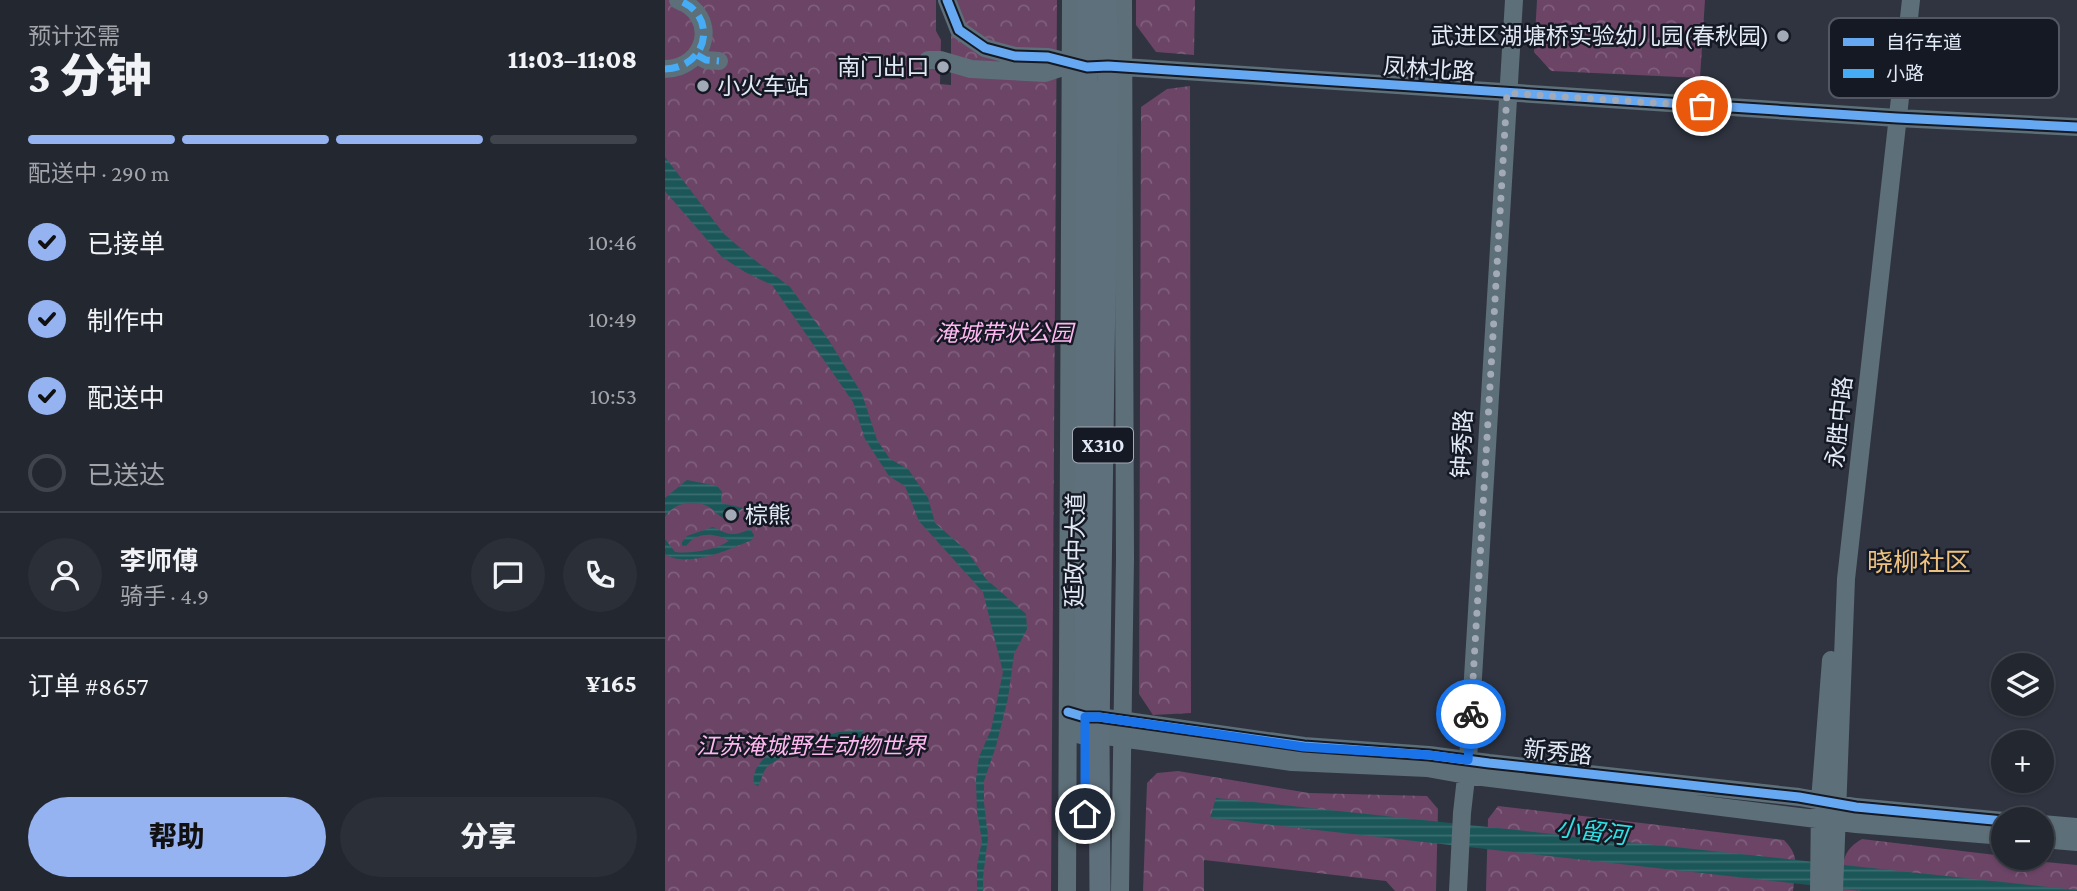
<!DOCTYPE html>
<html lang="zh">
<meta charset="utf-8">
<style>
:root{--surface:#232730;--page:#2b2f38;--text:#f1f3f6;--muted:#a3a5ab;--line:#40444c;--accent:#95b2f1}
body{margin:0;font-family:"Crimson Pro","Noto Sans SC",serif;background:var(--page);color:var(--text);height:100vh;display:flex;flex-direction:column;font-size:26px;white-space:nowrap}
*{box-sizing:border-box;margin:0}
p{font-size:23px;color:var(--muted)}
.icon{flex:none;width:38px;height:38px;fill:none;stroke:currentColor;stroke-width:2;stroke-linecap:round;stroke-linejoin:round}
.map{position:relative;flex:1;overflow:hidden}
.drawer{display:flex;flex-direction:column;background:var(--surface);width:665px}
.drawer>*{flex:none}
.buttons{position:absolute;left:1326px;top:653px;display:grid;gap:14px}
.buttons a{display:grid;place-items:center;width:63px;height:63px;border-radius:50%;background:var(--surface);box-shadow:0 2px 5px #0004,0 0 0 2px var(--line);font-size:35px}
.pin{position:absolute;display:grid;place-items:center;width:60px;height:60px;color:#fff;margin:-30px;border:4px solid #fff;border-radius:50%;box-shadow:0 2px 7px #0007}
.courier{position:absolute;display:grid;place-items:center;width:70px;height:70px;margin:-35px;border:5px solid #1a73e8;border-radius:50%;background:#fff;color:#222;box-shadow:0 2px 9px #0007}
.summary em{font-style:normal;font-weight:800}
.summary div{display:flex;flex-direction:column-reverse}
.summary{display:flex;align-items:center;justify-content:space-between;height:119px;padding:0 28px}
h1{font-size:46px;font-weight:800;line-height:52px}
.bar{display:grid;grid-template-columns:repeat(4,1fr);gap:10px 7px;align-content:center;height:84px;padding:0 28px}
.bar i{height:9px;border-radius:5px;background:var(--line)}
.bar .current{background:var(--accent)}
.bar p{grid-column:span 4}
.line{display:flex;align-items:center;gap:18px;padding:0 28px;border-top:2px solid var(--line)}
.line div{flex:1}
.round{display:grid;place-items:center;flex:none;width:74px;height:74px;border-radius:37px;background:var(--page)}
ol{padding:0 28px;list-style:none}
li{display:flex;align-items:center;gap:21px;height:77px}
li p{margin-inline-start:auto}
li .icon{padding:7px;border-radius:50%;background:var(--accent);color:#111;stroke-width:4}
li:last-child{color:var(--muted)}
li i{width:38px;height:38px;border:4px solid var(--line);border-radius:50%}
.action{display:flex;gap:14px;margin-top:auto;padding:14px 28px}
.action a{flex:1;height:80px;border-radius:42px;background:var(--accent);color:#111;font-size:28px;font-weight:800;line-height:80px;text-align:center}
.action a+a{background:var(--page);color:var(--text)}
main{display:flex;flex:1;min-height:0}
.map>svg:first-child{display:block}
</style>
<main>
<section class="drawer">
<div class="summary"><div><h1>3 分钟</h1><p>预计还需</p></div><em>11:03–11:08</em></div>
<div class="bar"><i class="current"></i><i class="current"></i><i class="current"></i><i></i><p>配送中 · 290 m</p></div>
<ol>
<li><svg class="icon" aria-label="check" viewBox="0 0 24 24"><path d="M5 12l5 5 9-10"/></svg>已接单<p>10:46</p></li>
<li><svg class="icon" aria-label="check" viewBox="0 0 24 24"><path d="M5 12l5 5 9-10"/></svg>制作中<p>10:49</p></li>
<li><svg class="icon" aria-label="check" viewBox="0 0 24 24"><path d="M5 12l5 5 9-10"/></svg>配送中<p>10:53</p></li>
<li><i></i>已送达</li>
</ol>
<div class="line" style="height:126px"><a class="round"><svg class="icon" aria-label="person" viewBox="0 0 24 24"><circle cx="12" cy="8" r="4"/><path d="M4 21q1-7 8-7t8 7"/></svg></a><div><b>李师傅</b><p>骑手 · 4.9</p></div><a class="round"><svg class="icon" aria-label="chat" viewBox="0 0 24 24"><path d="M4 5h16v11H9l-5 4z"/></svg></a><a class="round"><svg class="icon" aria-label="phone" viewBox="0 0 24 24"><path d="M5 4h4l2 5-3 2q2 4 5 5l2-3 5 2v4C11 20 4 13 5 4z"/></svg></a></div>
<div class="line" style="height:91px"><div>订单 #8657</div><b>¥165</b></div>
<div class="action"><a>帮助</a><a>分享</a></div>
</section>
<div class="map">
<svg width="1412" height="891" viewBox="0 0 1412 891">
<defs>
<pattern id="forest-crowns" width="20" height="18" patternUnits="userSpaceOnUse" patternTransform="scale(1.75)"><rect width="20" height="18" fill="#6b4466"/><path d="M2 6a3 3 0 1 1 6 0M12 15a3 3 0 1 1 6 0" fill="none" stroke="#805f7d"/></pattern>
<pattern id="water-rules" width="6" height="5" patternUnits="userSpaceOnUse" patternTransform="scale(1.75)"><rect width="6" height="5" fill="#1b5658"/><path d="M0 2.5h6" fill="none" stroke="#3c6e71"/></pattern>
</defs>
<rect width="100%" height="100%" fill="#2f3440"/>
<!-- forest -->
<path fill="url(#forest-crowns)" d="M0 0H271V31L276 40 275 84 286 85V0H392L386 891H0Z
M471 0H530L529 55 491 52 471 25Z
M872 0H1040L1035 78 886 71 869 52Z
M525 86 526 713 488 715 474 694 476 107 502 89Z
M513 771 644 793 762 796 773 809 771 891H730L721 881 539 860V891H478L482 783 492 773Z
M833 806 1119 840C1136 857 1130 869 1128 891H821L823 819Z
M1197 839 1339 856V858L1412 865V891H1178C1178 867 1174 852 1197 839Z"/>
<!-- water -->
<path fill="url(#water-rules)" d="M0 157 59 234 87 258 125 287 163 339 197 394 212 440 225 459 243 469 263 498 270 523 302 551 321 579 361 614 362 629 349 654 343 698 331 746 319 781V803L323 837 318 877V891H312V866L317 841 312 811 311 780 314 757 326 730 338 672 318 592 254 521 240 486 224 476 200 439 188 402 107 285 80 272 57 257 0 191Z
M22 480 52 486 57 492 56 503 78 508 61 519C52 516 49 509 42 506 27 499 8 504 0 517V498Z
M48 527C64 535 68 537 85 529L89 535 87 540C65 549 22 569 0 554V539L10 552C27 554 50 550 64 541 51 533 32 531 21 546H17V542L22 536Z
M198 730 195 741C184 741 175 745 163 746 141 749 120 752 102 767 97 772 97 781 93 786L89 784C86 765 104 753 119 746L178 731Z
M551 798 1412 890V891H1197L545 818Z"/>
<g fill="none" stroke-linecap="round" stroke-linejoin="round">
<!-- minor -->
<path stroke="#5d6f78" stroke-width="18" d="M282 0 294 30 320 48 350 56 383 57 422 67 443 66 1232 118 1412 127
M32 55 41 60 54 61
M263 60H275L306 69 380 73 407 64
M0 69C43 68 54 15 13 0
M403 712 420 717H434L639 746 764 755 824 763 1134 797 1191 807 1339 821
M403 731 420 736 434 735 627 762 762 768 801 775 1191 824 1339 836
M1377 824 1412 827
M1377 839 1412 842
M402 891 406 0
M455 891 460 558 458 0
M793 891 797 813 803 760 849 0
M1154 891 1155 801 1166 660
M1169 891 1181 579 1246 0"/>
<!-- major -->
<path stroke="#5e707c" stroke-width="21" d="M420 708 422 0
M435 891 434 735 443 66 441 0"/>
<!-- quiet -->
<path stroke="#46acf6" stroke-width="7" stroke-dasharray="14 7" stroke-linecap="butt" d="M32 55 41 60 54 61
M0 69C43 68 54 15 13 0"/>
<!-- cycleway casing -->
<g stroke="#151924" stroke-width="13">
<path id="cycleway" d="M282 0 294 30 320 48 350 56 383 57 422 67 443 66 1232 118 1412 127
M403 712 420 717H434L639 746 764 755 824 763 1134 797 1191 807 1339 821"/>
</g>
<!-- cycleway -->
<use href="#cycleway" stroke="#66a8f1" stroke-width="9"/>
</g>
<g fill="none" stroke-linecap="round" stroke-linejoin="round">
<!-- done -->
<path stroke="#a3aab7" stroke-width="7" stroke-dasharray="0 12.6" d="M806 714 842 93 1037 106"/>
<!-- route -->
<path stroke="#1a73e8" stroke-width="9" d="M420 814V717H434L639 747 764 755 803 760 806 714"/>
</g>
<!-- markers -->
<g fill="#a3aab7" stroke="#151924" stroke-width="2.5">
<circle cx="1118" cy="36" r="7"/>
<circle cx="278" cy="67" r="7"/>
<circle cx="38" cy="86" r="7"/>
<circle cx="66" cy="515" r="7"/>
</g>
<g text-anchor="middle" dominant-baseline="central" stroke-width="5" stroke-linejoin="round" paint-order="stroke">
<!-- shield labels -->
<rect fill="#151924" stroke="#a4abb8" stroke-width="2" x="408" y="427.5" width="60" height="35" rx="5"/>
<g font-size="21" font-weight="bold" fill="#e2e9f7">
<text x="438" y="445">X310</text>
</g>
<!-- poi labels -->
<g font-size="23" fill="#e2e9f7" stroke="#151924" text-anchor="end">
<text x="1104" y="36">武进区湖塘桥实验幼儿园(春秋园)</text>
<text x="264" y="67">南门出口</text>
<text x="52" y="86" text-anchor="start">小火车站</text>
<text x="80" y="515" text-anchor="start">棕熊</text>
</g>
<!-- street labels -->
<g font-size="23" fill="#e2e9f7" stroke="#151924">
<text transform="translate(764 69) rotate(4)">凤林北路</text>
<text transform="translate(1174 422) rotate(-84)">永胜中路</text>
<text transform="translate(797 444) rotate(-87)">钟秀路</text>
<text transform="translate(410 550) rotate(-89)">延政中大道</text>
<text transform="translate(893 752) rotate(6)">新秀路</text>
</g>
<!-- park labels -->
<g font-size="23" font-style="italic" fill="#feb8ef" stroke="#151924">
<text x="339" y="333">淹城带状公园</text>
<text x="146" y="746">江苏淹城野生动物世界</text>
</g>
<!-- water labels -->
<g font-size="24" font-style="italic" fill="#30e2e5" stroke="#151924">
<text transform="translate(927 831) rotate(7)">小留河</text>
</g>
<!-- quarter labels -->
<g font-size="26" fill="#eec27d" stroke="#151924">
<text x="1254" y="562">晓柳社区</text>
</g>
</g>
<!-- legend -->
<rect x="1164" y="18" width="230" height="80" rx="10" fill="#151924" stroke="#525763" stroke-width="2"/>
<rect x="1178" y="38" width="31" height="8" fill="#66a8f1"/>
<rect x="1178" y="69" width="31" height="9" fill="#46acf6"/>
<g font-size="19" fill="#e2e9f7">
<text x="1221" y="49">自行车道</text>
<text x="1221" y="80">小路</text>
</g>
</svg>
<div class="buttons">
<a><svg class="icon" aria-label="layers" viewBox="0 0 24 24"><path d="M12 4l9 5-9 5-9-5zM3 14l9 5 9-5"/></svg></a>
<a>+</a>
<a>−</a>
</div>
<div class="pin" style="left:1037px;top:106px;background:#ea580c"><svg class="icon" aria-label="bag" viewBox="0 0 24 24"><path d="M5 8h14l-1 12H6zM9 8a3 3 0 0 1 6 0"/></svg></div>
<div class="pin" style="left:420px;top:814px;background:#1f2937"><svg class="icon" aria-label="home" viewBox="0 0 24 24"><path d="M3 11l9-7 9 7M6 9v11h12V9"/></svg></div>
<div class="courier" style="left:806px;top:714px"><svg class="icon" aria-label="bike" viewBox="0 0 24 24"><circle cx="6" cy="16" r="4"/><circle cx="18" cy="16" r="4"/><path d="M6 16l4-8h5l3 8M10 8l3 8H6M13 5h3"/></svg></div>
</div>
</main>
